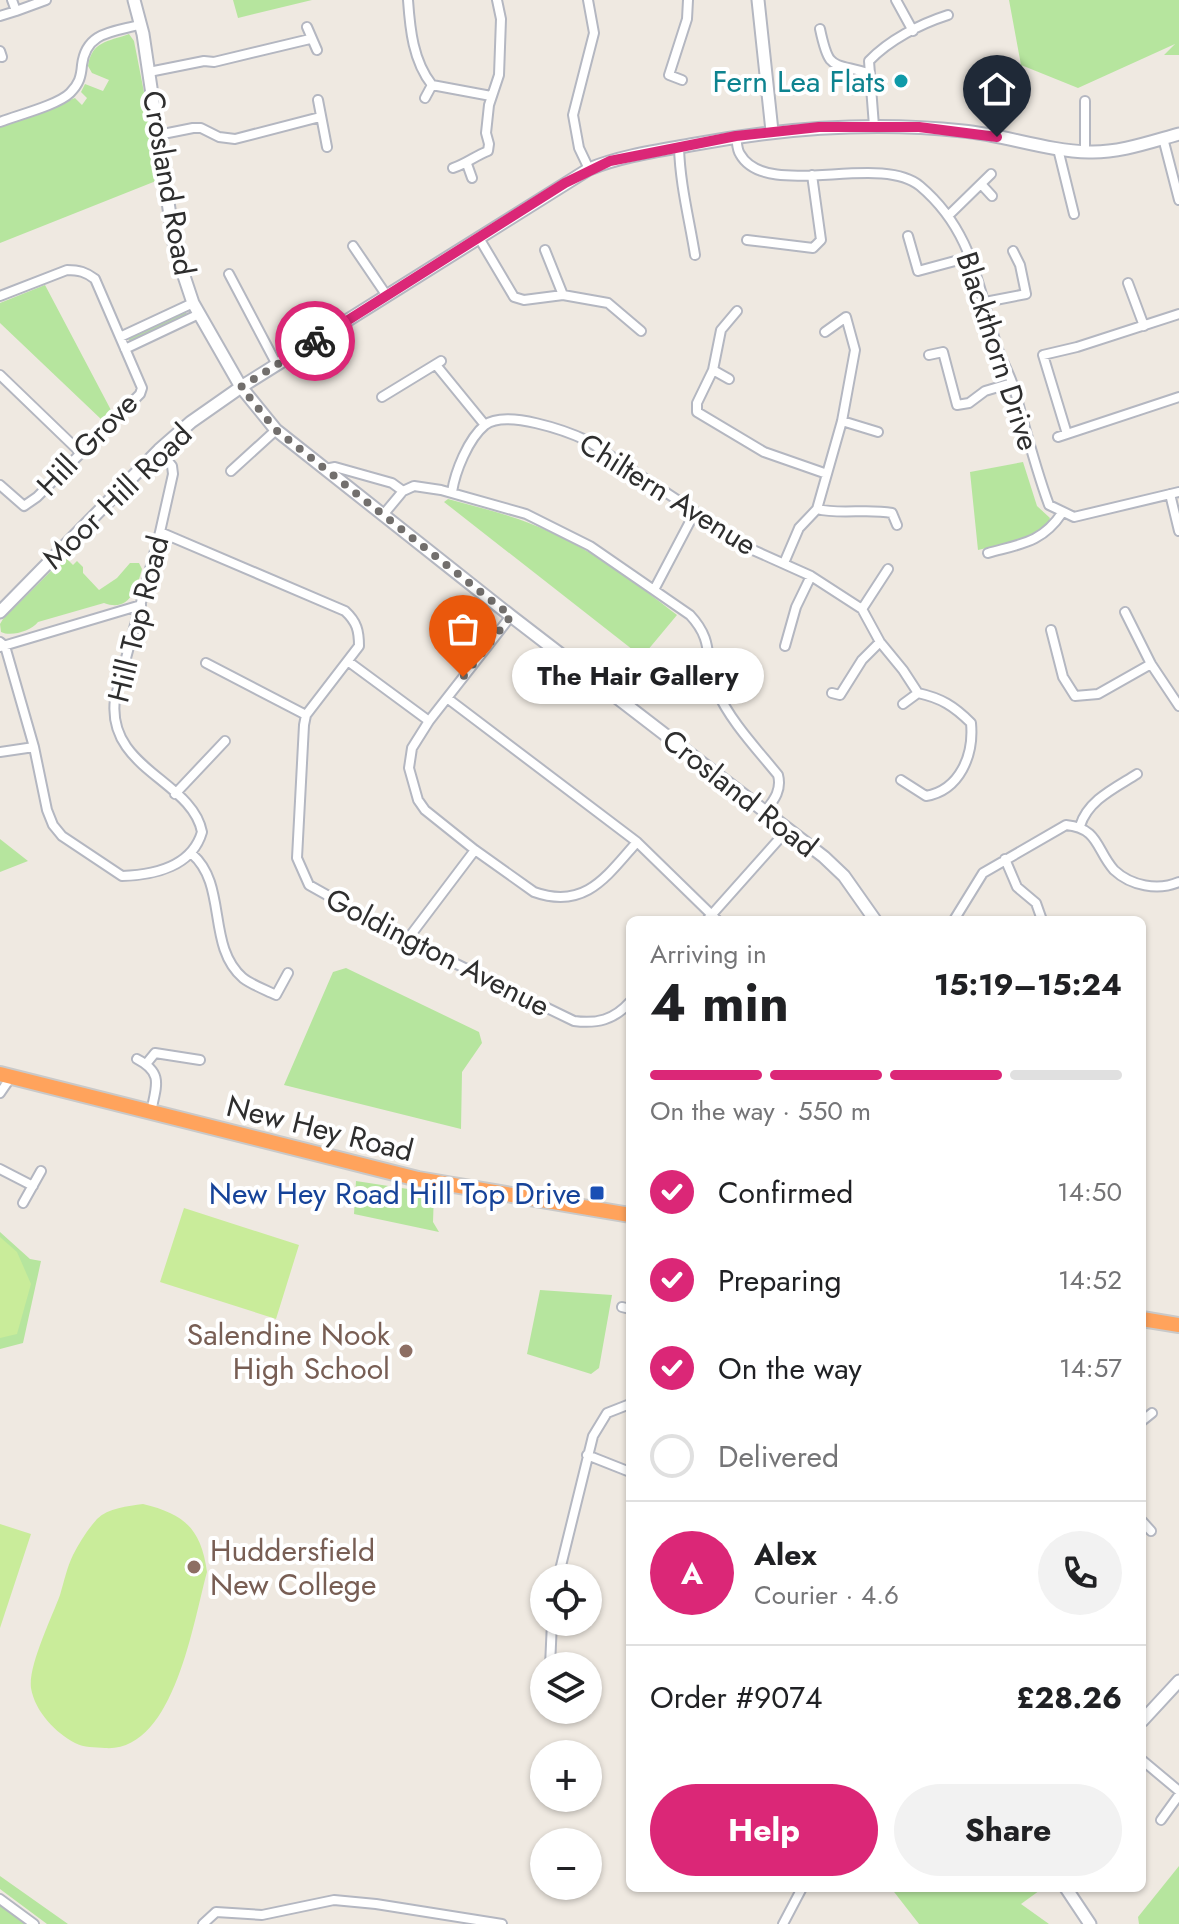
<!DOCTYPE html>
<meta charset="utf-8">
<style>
:root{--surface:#fff;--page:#f2f2f2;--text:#202124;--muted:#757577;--line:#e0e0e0;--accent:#db2777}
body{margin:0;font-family:Jost,sans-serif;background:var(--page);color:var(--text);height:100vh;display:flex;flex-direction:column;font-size:30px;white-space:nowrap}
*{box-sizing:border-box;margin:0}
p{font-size:26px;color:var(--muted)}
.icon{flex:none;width:44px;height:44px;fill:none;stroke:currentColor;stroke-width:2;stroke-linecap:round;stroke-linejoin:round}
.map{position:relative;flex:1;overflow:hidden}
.drawer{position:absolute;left:626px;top:916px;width:520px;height:976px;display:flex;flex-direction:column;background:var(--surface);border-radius:12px;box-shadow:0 2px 6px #0004}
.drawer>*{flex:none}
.buttons{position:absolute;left:530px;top:1564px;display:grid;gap:16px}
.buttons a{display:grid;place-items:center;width:72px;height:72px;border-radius:50%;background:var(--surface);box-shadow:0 2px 6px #0004;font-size:40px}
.pin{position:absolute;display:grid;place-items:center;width:68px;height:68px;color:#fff;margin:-82px -34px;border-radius:50% 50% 50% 0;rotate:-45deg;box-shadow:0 0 8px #0007}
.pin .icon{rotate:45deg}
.courier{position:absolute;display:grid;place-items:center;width:80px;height:80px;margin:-40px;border:6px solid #db2777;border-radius:50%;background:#fff;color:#222;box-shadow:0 2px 10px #0007}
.bubble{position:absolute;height:56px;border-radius:28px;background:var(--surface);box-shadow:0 2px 6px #0004;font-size:26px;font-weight:700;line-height:56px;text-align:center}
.head em{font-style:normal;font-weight:700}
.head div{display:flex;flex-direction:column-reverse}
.head{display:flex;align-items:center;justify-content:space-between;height:136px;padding:0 24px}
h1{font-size:52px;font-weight:700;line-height:60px}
.bar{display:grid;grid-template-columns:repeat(4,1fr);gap:12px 8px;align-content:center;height:96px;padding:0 24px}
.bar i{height:10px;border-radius:6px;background:var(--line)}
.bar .current{background:var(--accent)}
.bar p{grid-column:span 4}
.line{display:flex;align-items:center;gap:20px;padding:0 24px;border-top:2px solid var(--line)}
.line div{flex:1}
.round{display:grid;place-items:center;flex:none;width:84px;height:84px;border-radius:42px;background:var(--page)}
ol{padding:0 24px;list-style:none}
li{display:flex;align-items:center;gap:24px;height:88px}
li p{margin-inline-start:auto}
li .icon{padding:8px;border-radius:50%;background:var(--accent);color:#fff;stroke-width:4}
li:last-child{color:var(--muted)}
li i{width:44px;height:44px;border:4px solid var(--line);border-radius:50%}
.action{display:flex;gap:16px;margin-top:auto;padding:16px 24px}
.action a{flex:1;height:92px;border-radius:48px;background:var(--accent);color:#fff;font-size:32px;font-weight:700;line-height:92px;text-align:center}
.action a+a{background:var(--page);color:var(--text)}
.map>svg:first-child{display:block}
</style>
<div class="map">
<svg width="1179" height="1924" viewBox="0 0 1179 1924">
<rect width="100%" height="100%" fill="#efe9e1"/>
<!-- green -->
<path fill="#b6e59e" d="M233 0H312L238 18Z
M1009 0H1179V55H1164L1175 44 1078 88 1021 65Z
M129 34 134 41 161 179 0 243V127L75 98 82 105 87 98 81 92 85 84 103 91 109 80 92 73 88 66C92 41 107 42 129 34Z
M45 285 112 412 103 421 0 323V303Z
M185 311 187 315 131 343 128 338Z
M1023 462 1037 506 1050 518 1046 528 1037 536 978 550 970 472Z
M448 499C481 508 516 516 548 531 594 551 637 584 677 615L642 657 444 502Z
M65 557 73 565 77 561 83 567V573L99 590 117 578 130 563H139L142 569C137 587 130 613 104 603L38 622C31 631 11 637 1 632L0 624 3 619Z
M0 839 28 861 0 872Z
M346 968 479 1032 482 1043 462 1072 461 1129 284 1085 333 972Z
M356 1181 434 1193 433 1222 439 1232 354 1214Z
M0 1232 30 1259 41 1261 23 1343 0 1349Z
M540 1290 612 1295 599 1368 591 1374 527 1354Z
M1179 1866V1924H1139L1138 1917Z
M0 1876 68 1924H47L0 1889Z
M891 1888H1043L1021 1904 1049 1924H919Z
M0 1905 26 1924H0Z"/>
<!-- pitch -->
<path fill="#c9ec9a" d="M184 1208 299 1245 276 1319 160 1282Z
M0 1237 17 1252 31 1284 17 1334 0 1338Z
M143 1504C184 1514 201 1528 207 1572 193 1622 174 1753 105 1748 95 1747 84 1748 75 1743 56 1733 35 1712 31 1688 28 1666 52 1617 60 1595 64 1582 67 1567 73 1555 79 1543 88 1529 97 1519 108 1508 128 1506 143 1504Z
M0 1524 31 1534 0 1628Z"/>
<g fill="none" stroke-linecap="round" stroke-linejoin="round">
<!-- street casing -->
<g stroke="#b4b7c1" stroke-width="12">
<path id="street" d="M12 0 16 11 46 0
M408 0C410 29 413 61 432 85L491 96
M588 0 594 33 573 115 579 148 589 169
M896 0 913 31
M0 16 16 11
M307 27 317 50
M820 29C829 71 831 62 868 73
M0 51 2 57
M149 72 204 61 214 62 310 39
M682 80 669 75 687 19 688 0
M425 98 432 85
M318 100 327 147
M1085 101V152
M0 122C18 115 58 105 70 93 79 84 81 77 82 65 86 32 112 32 139 25
M874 126 869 61C889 40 920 24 948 15
M158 135 193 128H201L219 137 235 139 320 117
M736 136C737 142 737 150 740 154 766 201 879 152 920 186 972 230 977 283 996 343 1000 358 1009 372 1014 388 1025 427 1035 467 1049 505L1074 517 1179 492
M1163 138 1179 200
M679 147C680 184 689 218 695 255
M1058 149 1074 214
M467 164 472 178
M453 168C466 164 475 156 488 151L489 144 486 133 489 105 499 75 501 19 497 0
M981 184 992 196
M948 216 991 174
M908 236 918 271 970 257
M479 238 514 297 524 300 563 295 608 303 641 331
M747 240 813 248 821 240 812 175
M353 246 387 296
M545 250 563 295
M229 274 277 365
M1128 283 1144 326
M0 296 67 270C79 270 86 272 95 279L142 388 140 394 37 497 24 506 0 485
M985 302 1026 294 1020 265 1013 251
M737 311 721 330 713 370 697 403V412L764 452 827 474
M120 337 193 303
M125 349 199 314
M929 355 943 352 957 405 969 403 985 391 1012 383
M436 365 485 425
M713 370 729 379
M0 375 81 453
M382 397 441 361
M842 421 878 432
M1067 434 1043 355 1077 347 1179 314
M1058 437 1179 397
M325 469 335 467 392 483 403 491 414 486 441 490 526 514 590 546 690 615C716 643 703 659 716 689 730 721 756 748 778 775 782 790 774 800 765 812
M231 471 276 430
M452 492C455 472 468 439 485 425 506 409 567 431 588 441L753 550 811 576 862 609 880 642 903 670 918 693C941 698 954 706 971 723 974 755 960 790 926 796L901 780
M1170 494 1179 531
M817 509C842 515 866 508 892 513L897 525
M383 515 403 491
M160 532 345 611C357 622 359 631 359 646L306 715 304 725 297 858 309 885 407 940 574 1021C597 1024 614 1020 630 1002
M988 553C1020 544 1042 543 1062 513
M784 563 799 528 817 509 842 421 855 350 846 317 825 332
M655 588 695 512
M862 609 888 569
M1125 612 1151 664 1179 706
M511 616 429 721 412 748 409 768 418 800 425 810 475 850 534 892C585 910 606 877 637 842
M1051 630 1063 677 1075 696 1098 694 1151 664
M0 642 5 646 34 747 47 810 53 825 62 836 122 876C155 875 192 866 202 832 192 780 106 769 115 699L160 532 173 474 172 466 159 450
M785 646 796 607 811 576
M0 647 141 605
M349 662 429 721
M206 663 306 715
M832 693 840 695 862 660 880 642
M447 698 637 842 717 920
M903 704 918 693
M0 752 34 747
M175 794 225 741
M1080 826C1088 800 1115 788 1137 774
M192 854C228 885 206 946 243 978 252 985 266 990 276 995L288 973
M1005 859 1017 887 1036 903 1042 920
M707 920 788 829
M954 920 983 873 1066 825C1099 828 1096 850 1114 870 1131 886 1158 891 1179 882
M407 940 475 850
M137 1059C164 1073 156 1086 151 1112
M146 1064 155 1053 200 1060
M0 1093 11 1077
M0 1169 33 1186
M23 1203 41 1171
M622 1307 630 1309
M1142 1421 1152 1413
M587 1455 630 1472
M1142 1521 1151 1531
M558 1578 593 1436 607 1413 630 1404
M550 1666 552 1622
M1142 1760 1179 1791
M1161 1820 1179 1795
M0 1899 34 1924
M203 1924 216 1912 262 1915 334 1900 376 1904 502 1924
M783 1924 802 1888"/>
</g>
<!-- secondary casing -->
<g stroke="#b4b7c1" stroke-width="15">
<path id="secondary" d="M134 0 143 34 175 249 193 303 241 387 276 430 511 616 824 857 844 876 875 920
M758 0 772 131
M0 612 159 450 191 422 241 387 589 169C621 156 656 151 690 145 781 128 870 121 963 131 1005 135 1047 151 1089 152 1119 153 1150 142 1179 134
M1142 1721 1179 1681
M1066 1888 1090 1924"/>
</g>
<!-- highway casing -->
<g stroke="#c9c9c9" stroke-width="18">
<path id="highway" d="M0 1074 418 1179 630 1215
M1142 1319 1179 1325"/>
</g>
<!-- street -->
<use href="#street" stroke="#fff" stroke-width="8"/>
<!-- secondary -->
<use href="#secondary" stroke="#fff" stroke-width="11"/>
<!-- highway -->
<use href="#highway" stroke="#ffa35c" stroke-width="14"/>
</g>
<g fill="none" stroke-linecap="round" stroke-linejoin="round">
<!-- done -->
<path stroke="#726f6d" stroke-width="8" stroke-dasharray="0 14.4" d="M315 341 241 387 276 430 511 616 463 677"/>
<!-- route -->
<path stroke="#db2777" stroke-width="10" d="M315 341 565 183 610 161 736 136 819 127H919L997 137"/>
</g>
<!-- markers -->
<circle fill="#0f9aa8" stroke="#fff" stroke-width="3" cx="901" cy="81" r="8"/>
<rect fill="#1a4fb4" stroke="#fff" stroke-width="3" x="589" y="1185" width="16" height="16" rx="4"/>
<g fill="#8d6e63" stroke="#fff" stroke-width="3">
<circle cx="406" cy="1351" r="8"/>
<circle cx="194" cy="1567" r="8"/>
</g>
<g text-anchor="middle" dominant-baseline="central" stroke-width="8" stroke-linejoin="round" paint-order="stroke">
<!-- culture labels -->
<g font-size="30" fill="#0d838f" stroke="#fff" text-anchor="end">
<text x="885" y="81">Fern Lea Flats</text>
</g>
<!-- street labels -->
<g font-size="30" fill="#2e2e2e" stroke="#fff">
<text transform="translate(169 183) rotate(80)">Crosland Road</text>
<text transform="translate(998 351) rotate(72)">Blackthorn Drive</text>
<text transform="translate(87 444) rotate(-46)">Hill Grove</text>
<text transform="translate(668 494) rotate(32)">Chiltern Avenue</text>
<text transform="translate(117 496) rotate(-44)">Moor Hill Road</text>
<text transform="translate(138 619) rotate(-76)">Hill Top Road</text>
<text transform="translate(740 793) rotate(38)">Crosland Road</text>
<text transform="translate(438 952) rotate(27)">Goldington Avenue</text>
<text transform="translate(320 1128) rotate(14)">New Hey Road</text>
</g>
<!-- transit labels -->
<g font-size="30" fill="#164399" stroke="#fff" text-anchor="end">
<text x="581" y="1193">New Hey Road Hill Top Drive</text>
</g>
<!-- education labels -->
<g font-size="30" fill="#785e54" stroke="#fff" text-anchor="end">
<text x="390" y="1334">Salendine Nook<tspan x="390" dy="34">High School</tspan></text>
<text x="210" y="1550" text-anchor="start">Huddersfield<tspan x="210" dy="34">New College</tspan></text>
</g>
</g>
</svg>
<div class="buttons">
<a><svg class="icon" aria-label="locate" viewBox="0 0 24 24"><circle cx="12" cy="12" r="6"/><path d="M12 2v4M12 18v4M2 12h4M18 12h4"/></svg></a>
<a><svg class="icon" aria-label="layers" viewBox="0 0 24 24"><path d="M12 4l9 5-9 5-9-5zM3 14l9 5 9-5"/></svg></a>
<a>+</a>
<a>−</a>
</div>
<div class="pin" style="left:463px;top:677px;background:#ea580c"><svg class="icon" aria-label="bag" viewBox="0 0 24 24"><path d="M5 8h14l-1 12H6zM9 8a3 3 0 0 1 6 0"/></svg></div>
<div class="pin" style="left:997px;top:137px;background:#1f2937"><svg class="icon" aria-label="home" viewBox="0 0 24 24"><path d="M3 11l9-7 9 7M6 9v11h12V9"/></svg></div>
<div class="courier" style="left:315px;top:341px"><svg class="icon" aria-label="bike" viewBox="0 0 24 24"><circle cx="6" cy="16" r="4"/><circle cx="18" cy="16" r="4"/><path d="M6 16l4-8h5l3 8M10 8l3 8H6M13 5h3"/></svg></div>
<div class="bubble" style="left:512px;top:648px;width:252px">The Hair Gallery</div>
<section class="drawer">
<div class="head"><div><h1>4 min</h1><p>Arriving in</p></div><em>15:19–15:24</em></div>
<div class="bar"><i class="current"></i><i class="current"></i><i class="current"></i><i></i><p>On the way · 550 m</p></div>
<ol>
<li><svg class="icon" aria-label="check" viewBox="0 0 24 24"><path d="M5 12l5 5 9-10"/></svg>Confirmed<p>14:50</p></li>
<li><svg class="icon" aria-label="check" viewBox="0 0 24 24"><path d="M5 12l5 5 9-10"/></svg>Preparing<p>14:52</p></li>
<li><svg class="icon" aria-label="check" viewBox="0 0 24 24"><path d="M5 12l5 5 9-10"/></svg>On the way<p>14:57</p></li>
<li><i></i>Delivered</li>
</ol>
<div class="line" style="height:144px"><b class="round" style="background:var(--accent);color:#fff">A</b><div><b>Alex</b><p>Courier · 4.6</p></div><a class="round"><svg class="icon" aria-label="phone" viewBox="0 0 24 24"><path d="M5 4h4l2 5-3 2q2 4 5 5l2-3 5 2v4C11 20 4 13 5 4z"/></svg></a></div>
<div class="line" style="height:104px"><div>Order #9074</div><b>£28.26</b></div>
<div class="action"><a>Help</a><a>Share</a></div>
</section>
</div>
